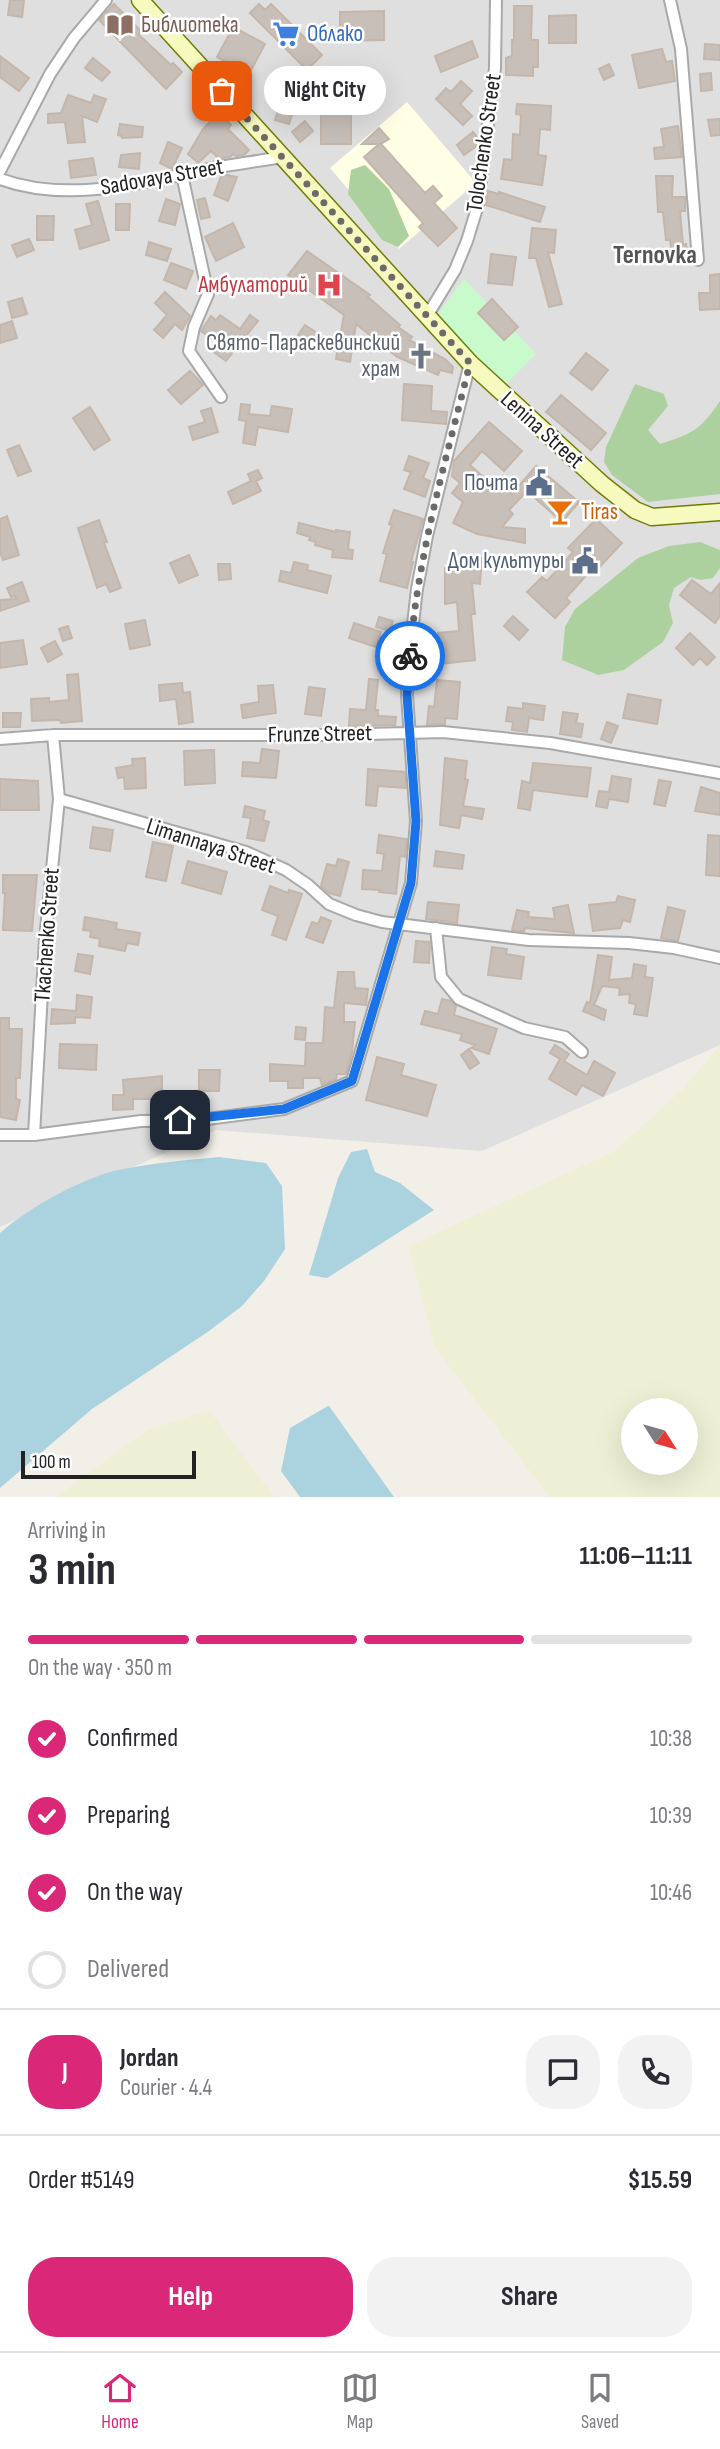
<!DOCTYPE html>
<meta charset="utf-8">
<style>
:root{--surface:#fff;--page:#f2f2f3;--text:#2b2b33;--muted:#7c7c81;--line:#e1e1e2;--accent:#db2777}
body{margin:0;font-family:"Sofia Sans Condensed",sans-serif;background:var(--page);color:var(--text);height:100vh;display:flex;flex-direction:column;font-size:26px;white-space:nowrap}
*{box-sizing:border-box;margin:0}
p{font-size:23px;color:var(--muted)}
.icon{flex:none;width:38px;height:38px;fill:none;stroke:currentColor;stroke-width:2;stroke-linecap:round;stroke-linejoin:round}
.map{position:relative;height:1497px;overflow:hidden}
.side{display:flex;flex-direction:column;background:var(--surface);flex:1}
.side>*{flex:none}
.needle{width:46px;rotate:127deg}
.controls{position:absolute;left:621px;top:1398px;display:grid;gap:14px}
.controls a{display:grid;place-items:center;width:77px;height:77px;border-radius:50%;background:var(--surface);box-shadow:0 7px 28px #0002;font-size:35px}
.scale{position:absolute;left:21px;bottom:18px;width:175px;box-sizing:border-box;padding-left:7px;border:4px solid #222;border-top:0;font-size:19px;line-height:24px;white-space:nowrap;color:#222;-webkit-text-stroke:5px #fff;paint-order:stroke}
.pin{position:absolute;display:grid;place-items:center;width:60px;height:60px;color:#fff;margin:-30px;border-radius:14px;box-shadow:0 4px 10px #0006}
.courier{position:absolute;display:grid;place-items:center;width:70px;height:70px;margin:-35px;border:5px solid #1a73e8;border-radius:50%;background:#fff;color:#222;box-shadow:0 2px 9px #0007}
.bubble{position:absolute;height:49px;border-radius:24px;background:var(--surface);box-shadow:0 7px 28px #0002;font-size:23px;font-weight:700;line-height:49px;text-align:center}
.overview em{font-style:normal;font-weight:700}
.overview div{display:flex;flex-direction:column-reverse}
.overview{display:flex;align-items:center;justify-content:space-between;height:119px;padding:0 28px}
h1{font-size:46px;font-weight:700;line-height:52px}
.bar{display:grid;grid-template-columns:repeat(4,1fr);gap:10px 7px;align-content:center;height:84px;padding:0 28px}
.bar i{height:9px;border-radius:5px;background:var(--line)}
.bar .active{background:var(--accent)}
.bar p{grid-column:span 4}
.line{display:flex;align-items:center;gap:18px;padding:0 28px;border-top:2px solid var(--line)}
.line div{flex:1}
.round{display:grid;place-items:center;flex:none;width:74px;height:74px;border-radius:28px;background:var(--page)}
ol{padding:0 28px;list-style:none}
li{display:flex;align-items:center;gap:21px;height:77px}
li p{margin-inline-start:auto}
li .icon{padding:7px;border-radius:50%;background:var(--accent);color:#fff;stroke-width:4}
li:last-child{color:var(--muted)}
li i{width:38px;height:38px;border:4px solid var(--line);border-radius:50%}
.button{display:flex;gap:14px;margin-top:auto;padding:14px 28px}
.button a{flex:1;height:80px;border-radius:28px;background:var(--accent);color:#fff;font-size:28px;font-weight:700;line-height:80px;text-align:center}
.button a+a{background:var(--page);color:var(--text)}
.dock{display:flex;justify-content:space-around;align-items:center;height:98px;border-top:2px solid var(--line);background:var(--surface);font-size:19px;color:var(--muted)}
.dock a{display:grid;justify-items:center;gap:4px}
.dock .active{color:var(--accent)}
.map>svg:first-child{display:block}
</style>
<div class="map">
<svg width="720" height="1497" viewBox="0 0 720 1497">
<rect width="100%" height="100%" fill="#f2efe9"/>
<!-- residential -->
<path fill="#e0dfdf" d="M0 0H720V1045L482 1151 216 1130 0 1227Z"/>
<!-- education -->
<path fill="#ffffe5" d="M407 102 476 183 399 249 330 168Z"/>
<!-- farmland -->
<path fill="#eef0d5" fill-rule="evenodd" d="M720 1045V1497H550L435 1348 408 1246 613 1152 682 1090ZM686 1410V1463H634V1410Z
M209 1410 274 1497H56L147 1430Z"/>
<!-- forest -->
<path fill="#add19e" d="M365 165 389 189 409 236 398 247 382 240 348 194 351 170Z
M635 384 664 394 668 406 648 430 660 444C694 433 700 430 720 401V494L648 502 612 475 604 462 606 447Z
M700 542 720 550V568L713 578 700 580 691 577 674 588 669 605 673 623 663 642 624 670 598 675 562 660 565 627 575 609 638 558 669 546Z"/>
<!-- park -->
<path fill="#c8facc" d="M464 279 536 354 504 386 438 314Z"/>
<!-- water -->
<path fill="#aad3df" d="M367 1149 375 1172 400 1183 434 1210 327 1278 309 1275 338 1178 351 1152Z
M219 1157 266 1163 282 1186 285 1249 264 1281 242 1306 209 1331 92 1409 0 1488V1233C28 1208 85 1176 123 1169 154 1163 187 1160 219 1157Z
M328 1406H329L394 1497H300L281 1471 290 1428Z"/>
<!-- building -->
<path fill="#c7bfb8" stroke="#c4b6ab" stroke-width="2" d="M10 0H24L22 17 8 15Z
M114 4 141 31 138 34 171 65 173 63 182 72 166 89 99 20Z
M259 4 265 10 271 4 322 55 307 70 250 13Z
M514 6H532L531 40H538V67H533V76L506 75V58L512 56V40H514Z
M384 11V40L340 41V12Z
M576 15V43H549V16Z
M233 27 265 44 249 74 217 57Z
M472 41 478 57 441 72 435 56Z
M705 44 720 45V60L704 59Z
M662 49 666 62 672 61 675 81 639 88 632 55Z
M0 56 29 78 19 91 0 77Z
M93 58 110 72 102 81 85 68Z
M609 64 614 75 604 80 599 69Z
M711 73 712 90 701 91 700 74Z
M461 81 472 91 460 104 472 116 463 125 436 99 446 88 451 92Z
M285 89 299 93 289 124 275 120Z
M68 95 91 103 94 95 106 99 97 122 82 116 85 142 68 143 65 122 48 123V114L61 113Z
M329 101H343L342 113H351V144H321V108H329Z
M517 104 551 106 550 130 540 129 538 155 546 156 542 185 501 179 504 159 512 160 513 134 520 135 521 115 516 114Z
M219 112 231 125 228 129 249 150 244 155 236 156 233 154 230 157 219 159 211 151 198 163 188 154 203 129Z
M720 119V135L711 136 708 120Z
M305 121 313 131 300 142 292 132Z
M120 124 143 127 142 137 122 138V136L118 135Z
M678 126 682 157 655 159 654 148 664 147 661 129Z
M379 128 389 139 381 144 425 193 433 186 442 196 434 203 457 228 438 246 419 227 423 223 364 157 379 144H362Z
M473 132 478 138V145L464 155 457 145Z
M168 142 182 148 172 169 160 163Z
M140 153 139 169 119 167 121 155Z
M93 158 96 175 71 178 69 161Z
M222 174 237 177 228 201 214 195Z
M656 176H673L672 197H685V211H680L683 245 686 244 688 256 673 258 670 240H666L663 212H658Z
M488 191 499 194V192L545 207 540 222 486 205Z
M205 198 210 217 201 219 197 200Z
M166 199 180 204 175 225 159 221Z
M98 201 109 240 80 249 75 230 92 225 86 204Z
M116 204H130L129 230H116Z
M37 216H54L53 240H37Z
M233 223 244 247 216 261 205 237Z
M532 228 556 230 554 253 548 252 562 304 549 307 536 258H529Z
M29 239 34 250 17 257 12 245Z
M149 242 171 249 167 261 146 255Z
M307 251 370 295 368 297 400 325 398 327 412 337 409 340 445 359 453 367 452 373 440 370 438 375 397 357 356 324 350 362 336 359 344 315 288 275Z
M491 254 516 257 512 285 488 283Z
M171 263 193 271 186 289 164 280Z
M720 274V309L700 310 699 293H710V275Z
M165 292 190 316 182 330 175 324 163 338 154 330 167 315 155 303Z
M22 298 27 314 12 318 8 302Z
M492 299 518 327 504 340 478 313Z
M220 315 240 329 250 315 258 321 226 361 211 350 217 343 201 331 211 316 216 320Z
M12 321 17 338 0 343V325Z
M305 325 317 333 310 343 298 335Z
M586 353 608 370 592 390 570 373Z
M190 371 203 385 181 404 168 390Z
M404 384 432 386 431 411 447 412 446 424 402 420Z
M561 395 606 433 591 450 546 412Z
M241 404 250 405 249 414 270 416 272 406 292 409 288 432 258 427 255 445 243 443 246 421 239 420Z
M90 407 110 440 94 450 73 418Z
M211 408 218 432 193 440 189 427 205 422 201 411Z
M489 422 522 451 504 471 482 451 470 465 498 490 501 485 512 494 536 466 579 502 562 522 527 491 509 510 513 514 502 527 525 529V543L477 534 453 523 463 502 452 493 460 483 452 476 454 461Z
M19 445 31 471 18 476 7 450Z
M409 456 429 463 423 478 430 481 425 497 404 489 411 472 404 470Z
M258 470 262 478 256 481 261 491 233 504 228 492 251 481 248 474Z
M394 510 423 519 411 562H413L407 588 380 581 387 554 383 553 392 525 389 524Z
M7 516 19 555 3 560 0 552V519Z
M596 519 622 543 594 573 591 570 566 598 570 602 555 618 527 592 542 577 547 581 573 552 568 548Z
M99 520 107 542 104 543 121 588 110 592 106 584 97 588 78 528Z
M299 523 336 532V530L350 532 348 549 353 550 352 559 332 557 333 550 315 545 316 542 309 540 310 537 297 533Z
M189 555 198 575 179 583 170 563Z
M466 557 482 558 480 584 472 583 475 614H471L475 660 441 664 438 633 459 631 457 602 445 604V568L465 569Z
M294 562 308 565 307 570 331 576 327 593 279 581 281 571 291 573Z
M218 564H230L231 579 219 580Z
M692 580 711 594 720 583V616L715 623 680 595Z
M22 582 29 601 0 611V600L16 599 15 596 11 597 7 588Z
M513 616 528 630 519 640 504 626Z
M379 617 393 621 390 631 376 627Z
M145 620 150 645 130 649 125 624Z
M354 623 381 632 376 647 349 638Z
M68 626 72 638 63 641 59 629Z
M690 633 715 657 707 665 700 658 693 665 676 648Z
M23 640 27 664 0 668V643Z
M55 641 62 654 48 662 41 648Z
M78 674 82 721 61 723 60 720 32 721 31 699 49 698V702L69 700 67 675Z
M369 679 378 680 375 710H378V716L396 717 395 725 349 726 350 709 366 710Z
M437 680 460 682 457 719 445 718V724L427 725 429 706 434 707Z
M182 683 183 693 190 692 193 722 179 724 176 699 160 701 159 685Z
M273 685 276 713 243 718 241 705 259 702 258 686Z
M309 687 325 689 321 716 305 714Z
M628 694 661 700 657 724 623 718Z
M523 703 545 706 543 720 529 718 527 732 512 730 513 722 506 721 508 707 523 709Z
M563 712 578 714 576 723 583 724 581 737 560 734Z
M3 713H21L20 727H3Z
M607 722 618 726 611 743 601 739Z
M262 749 279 751 276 778 242 776 243 762 260 763Z
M214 750 215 783 185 785 184 751Z
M145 758 146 788 125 789 124 777 118 778 116 768 133 765 132 759Z
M445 758 467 761 465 779 468 780 463 806 484 809 482 819 461 815 459 828 440 825Z
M533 763 591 768 587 797 533 790 530 810 518 808 522 781 530 783Z
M368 769 405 772 406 788 378 786 376 806 366 805Z
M612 776 631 779 628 802 609 799 607 808 596 806 599 791 609 792Z
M0 779 38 781 39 810H0Z
M659 780 671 782 665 806 654 804Z
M701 787 720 793V815L695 811Z
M245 806 265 811 263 820 269 822 264 841 247 838 251 818 243 817Z
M93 827 113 830 110 851 90 848Z
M379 835 407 839 405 857 400 856 396 894 379 892 380 890 362 889 363 870 382 871 384 854 377 853Z
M708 835 720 836V876L706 875Z
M153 842 173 846 166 881 146 877Z
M436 851 464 855 462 869 434 866Z
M338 859 349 862 340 896 329 893 321 886 327 864 336 866Z
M188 861 227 872 221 894 182 883Z
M3 875H37L32 931 3 930 5 893H3Z
M270 886 288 893 289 890 302 894 286 940 272 935 278 916 262 910Z
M618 896 635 900 630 922 623 920 620 928 593 931 589 905 616 902Z
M428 902 459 905 457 923 426 919Z
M568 905 574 933 525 928 524 932 512 930 517 910 529 912 528 917 555 919 553 908Z
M668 907 685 911 678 941 661 938Z
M85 917 117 923 116 929 140 933 138 945 127 943 125 951 99 946 100 939 90 937 91 931 83 930Z
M321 917 331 921 323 943 306 937 312 922 318 924Z
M416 941 430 942 429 963 414 962Z
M492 947 507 949 506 954 524 957 521 979 488 975Z
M78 954 93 956 90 974 75 971Z
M598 955 612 957 609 980 632 978 634 964 646 966 645 977 653 978 647 1016 634 1014 636 1004 629 1003 630 994 619 995 620 988 602 986 594 1005 606 1010 604 1020 583 1011 587 1002 590 1003Z
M338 972H354L355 988 368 989 366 1005 344 1003V1022H355L352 1052 346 1074H337L336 1079 322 1085 320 1078H303V1088H288V1081H270V1064L305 1066 306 1043H323L325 1007 334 1008Z
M77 995 92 997 90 1018 75 1017V1023L51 1024 52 1009 76 1011Z
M442 999 451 1001 456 1006 454 1015 497 1029 489 1054 471 1048 475 1045 460 1040 462 1034 421 1024 425 1011 438 1014Z
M0 1018H9V1029H22L20 1078H16V1099L20 1100 16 1120 0 1117Z
M296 1027 306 1028 305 1040 295 1039Z
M60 1044 97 1045 96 1070 59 1068Z
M555 1045 569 1054 564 1061 587 1075 594 1061 615 1073 603 1096 582 1085 576 1095 549 1079 560 1059 550 1053Z
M469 1049 479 1063 470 1069 461 1055Z
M377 1057 404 1064 401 1075 436 1085 427 1116 366 1100Z
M199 1070H220L219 1091H199Z
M162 1076V1099H133V1109L113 1110V1095H124L123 1080Z"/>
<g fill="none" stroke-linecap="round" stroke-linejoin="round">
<!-- street casing -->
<g stroke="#a9a9a9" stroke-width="14">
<path id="street" d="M670 0 681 49 698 260
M0 171 50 74 74 38 106 0
M182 175 208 294 194 327 189 351 221 397
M0 179C68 204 145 182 213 168 236 164 259 161 282 157
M427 316 455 270 467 241 478 205 495 68 496 0
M0 739 53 735H331L443 732 550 743 720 773
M59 799 246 852 286 870 308 885 329 904 356 915 382 922 529 940 629 943 674 948 720 958
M436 928 441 977 459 999 524 1028 565 1037 582 1052
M0 1135H34L141 1121 199 1120 284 1109 352 1081 411 883 416 821 407 695 410 650 417 589 427 536 470 363
M34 1135 45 939 59 799 53 735"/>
</g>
<!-- secondary casing -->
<g stroke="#707d05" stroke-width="19">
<path id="secondary" d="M140 0 470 363 602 484 635 510 652 517 720 512"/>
</g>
<!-- street -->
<use href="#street" stroke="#fff" stroke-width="10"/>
<!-- secondary -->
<use href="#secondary" stroke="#f7fabf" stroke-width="16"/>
</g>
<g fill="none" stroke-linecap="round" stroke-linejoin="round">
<!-- done -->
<path stroke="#6b6a68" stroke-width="7" stroke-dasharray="0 12.6" d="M222 91 470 363C446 460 417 557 410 656"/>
<!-- route -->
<path stroke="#1a73e8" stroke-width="9" d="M180 1120 284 1109 352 1081 411 883 416 821 407 695 410 656"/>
</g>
<!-- icons -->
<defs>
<g id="library-bare" transform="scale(2.1)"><path d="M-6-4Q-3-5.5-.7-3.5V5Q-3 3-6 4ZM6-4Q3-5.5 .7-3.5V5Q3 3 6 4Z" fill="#8d6e63" stroke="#fff" stroke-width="2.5" paint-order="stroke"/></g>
<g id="supermarket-bare" transform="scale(2.1)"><path d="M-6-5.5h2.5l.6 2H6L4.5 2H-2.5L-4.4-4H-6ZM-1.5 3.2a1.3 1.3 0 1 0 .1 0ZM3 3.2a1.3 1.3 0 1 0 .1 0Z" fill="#3f7fe0" stroke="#fff" stroke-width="2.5" paint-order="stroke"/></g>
<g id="hospital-bare" transform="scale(2.1)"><path d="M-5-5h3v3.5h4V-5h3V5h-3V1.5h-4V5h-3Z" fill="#e0444e" stroke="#fff" stroke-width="2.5" paint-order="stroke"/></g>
<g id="church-bare" transform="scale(2.1)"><path d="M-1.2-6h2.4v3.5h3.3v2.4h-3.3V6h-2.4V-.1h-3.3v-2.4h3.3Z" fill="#6b7280" stroke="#fff" stroke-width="2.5" paint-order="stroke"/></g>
<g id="civic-bare" transform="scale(2.1)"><path d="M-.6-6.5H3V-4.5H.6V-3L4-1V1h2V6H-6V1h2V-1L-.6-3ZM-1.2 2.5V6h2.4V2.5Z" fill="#5c6f8a" stroke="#fff" stroke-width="2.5" paint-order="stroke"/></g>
<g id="bar-bare" transform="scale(2.1)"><path d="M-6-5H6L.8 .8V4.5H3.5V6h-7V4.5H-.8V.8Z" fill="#e8710a" stroke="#fff" stroke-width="2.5" paint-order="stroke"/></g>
</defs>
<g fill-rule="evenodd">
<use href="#library-bare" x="120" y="25"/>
<use href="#supermarket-bare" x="286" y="34"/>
<use href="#hospital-bare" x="329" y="285"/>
<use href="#church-bare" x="421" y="356"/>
<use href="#civic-bare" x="539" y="483"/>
<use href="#bar-bare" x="560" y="512"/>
<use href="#civic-bare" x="585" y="561"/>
</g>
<g text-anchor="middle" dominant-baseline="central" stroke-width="5" stroke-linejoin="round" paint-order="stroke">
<!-- education labels -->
<g font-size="23" fill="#785e54" stroke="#fff" text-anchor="start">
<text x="141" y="25">Библиотека</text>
</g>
<!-- shop labels -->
<g font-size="23" fill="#366cbe" stroke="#fff" text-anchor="start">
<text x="307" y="34">Облако</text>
</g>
<!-- street labels -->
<g font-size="23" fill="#222" stroke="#fff">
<text transform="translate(484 143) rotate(-82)">Tolochenko Street</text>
<text transform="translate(162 177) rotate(-10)">Sadovaya Street</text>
<text transform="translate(542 430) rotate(42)">Lenina Street</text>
<text transform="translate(320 734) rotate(-1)">Frunze Street</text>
<text transform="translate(211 846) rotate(18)">Limannaya Street</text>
<text transform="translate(47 935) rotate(-86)">Tkachenko Street</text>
</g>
<!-- health labels -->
<g font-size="23" fill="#be3a42" stroke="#fff" text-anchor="end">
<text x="308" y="285">Амбулаторий</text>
</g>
<!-- worship labels -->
<g font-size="23" fill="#5b616d" stroke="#fff" text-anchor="end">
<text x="400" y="343">Свято-Параскевинский<tspan x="400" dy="26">храм</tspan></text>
</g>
<!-- service labels -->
<g font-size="23" fill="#4e5e75" stroke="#fff" text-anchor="end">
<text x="518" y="483">Почта</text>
<text x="564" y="561">Дом культуры</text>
</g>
<!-- food labels -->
<g font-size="23" fill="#c56008" stroke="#fff" text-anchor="start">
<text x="581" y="512">Tiras</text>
</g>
<!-- quarter labels -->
<g font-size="26" font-weight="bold" fill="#555" stroke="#fff">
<text x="655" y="255">Ternovka</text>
</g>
</g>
</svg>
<div class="controls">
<a><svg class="needle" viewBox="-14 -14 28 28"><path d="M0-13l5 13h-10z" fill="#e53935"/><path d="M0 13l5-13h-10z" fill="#7c7c81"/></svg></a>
</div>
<div class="scale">100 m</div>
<div class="pin" style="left:222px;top:91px;background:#ea580c"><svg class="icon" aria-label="bag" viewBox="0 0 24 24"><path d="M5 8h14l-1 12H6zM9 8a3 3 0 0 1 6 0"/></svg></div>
<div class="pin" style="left:180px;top:1120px;background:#1f2937"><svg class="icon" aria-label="home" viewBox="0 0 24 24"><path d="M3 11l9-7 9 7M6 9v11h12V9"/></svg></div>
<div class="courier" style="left:410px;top:656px"><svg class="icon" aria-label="bike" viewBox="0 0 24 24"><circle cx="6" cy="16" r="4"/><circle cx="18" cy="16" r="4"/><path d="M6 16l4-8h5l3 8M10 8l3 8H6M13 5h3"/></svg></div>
<div class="bubble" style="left:264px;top:66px;width:122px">Night City</div>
</div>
<section class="side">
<div class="overview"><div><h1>3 min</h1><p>Arriving in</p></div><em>11:06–11:11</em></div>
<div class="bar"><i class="active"></i><i class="active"></i><i class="active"></i><i></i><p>On the way · 350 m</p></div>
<ol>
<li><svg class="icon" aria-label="check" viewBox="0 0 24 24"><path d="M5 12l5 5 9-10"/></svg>Confirmed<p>10:38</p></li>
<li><svg class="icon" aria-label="check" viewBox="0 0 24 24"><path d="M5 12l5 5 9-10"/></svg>Preparing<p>10:39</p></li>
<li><svg class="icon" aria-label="check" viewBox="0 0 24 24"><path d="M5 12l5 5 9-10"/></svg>On the way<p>10:46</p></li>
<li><i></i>Delivered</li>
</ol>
<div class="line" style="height:126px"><b class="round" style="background:var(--accent);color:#fff">J</b><div><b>Jordan</b><p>Courier · 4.4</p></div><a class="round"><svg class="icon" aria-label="chat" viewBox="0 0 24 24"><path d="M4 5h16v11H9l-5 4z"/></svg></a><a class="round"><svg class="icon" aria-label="phone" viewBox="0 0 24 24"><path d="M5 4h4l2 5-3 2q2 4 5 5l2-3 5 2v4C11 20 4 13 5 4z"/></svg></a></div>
<div class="line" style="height:91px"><div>Order #5149</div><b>$15.59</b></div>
<div class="button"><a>Help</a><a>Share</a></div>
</section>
<nav class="dock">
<a class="active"><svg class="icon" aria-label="home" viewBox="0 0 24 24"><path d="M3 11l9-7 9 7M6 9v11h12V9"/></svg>Home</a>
<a><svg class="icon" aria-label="map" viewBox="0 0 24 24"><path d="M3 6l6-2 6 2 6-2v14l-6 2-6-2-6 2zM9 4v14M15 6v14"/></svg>Map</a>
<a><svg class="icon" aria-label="saved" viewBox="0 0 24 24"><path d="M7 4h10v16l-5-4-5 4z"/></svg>Saved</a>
</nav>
